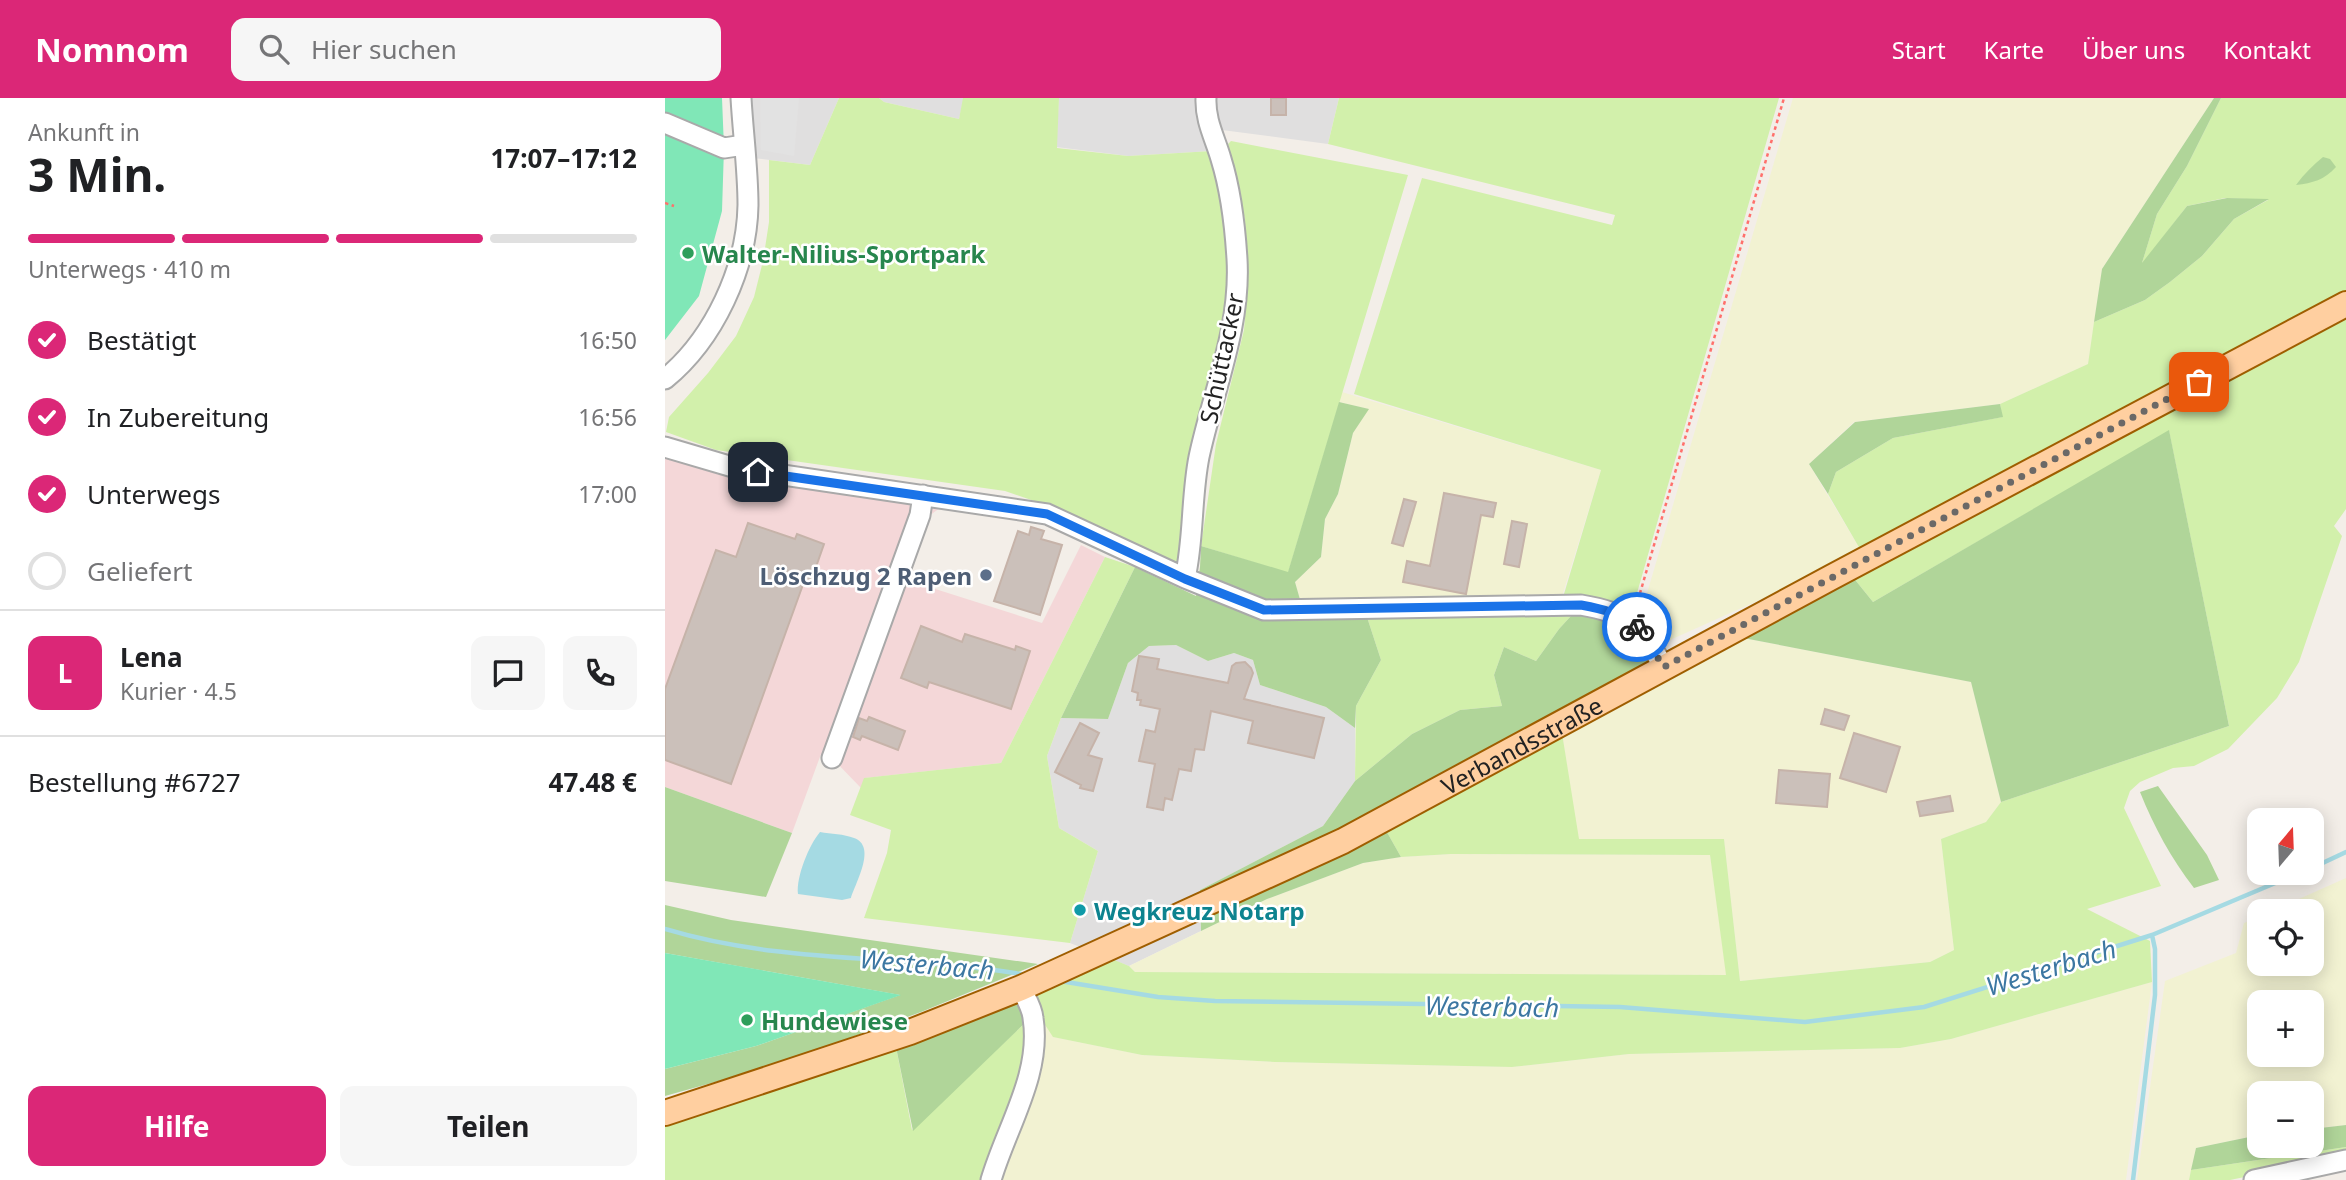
<!DOCTYPE html>
<html lang="de">
<meta charset="utf-8">
<style>
:root{--surface:#fff;--page:#f6f6f6;--text:#202124;--muted:#757577;--line:#e0e0e0;--accent:#db2777}
body{margin:0;font-family:"Noto Sans",sans-serif;background:var(--page);color:var(--text);height:100vh;display:flex;flex-direction:column;font-size:26px;white-space:nowrap}
*{box-sizing:border-box;margin:0}
p{font-size:23px;color:var(--muted)}
.icon{flex:none;width:38px;height:38px;fill:none;stroke:currentColor;stroke-width:2;stroke-linecap:round;stroke-linejoin:round}
.map{position:relative;flex:1;overflow:hidden}
.details{display:flex;flex-direction:column;background:var(--surface);width:665px}
.details>*{flex:none}
.needle{width:46px;rotate:19deg}
.controls{position:absolute;left:1582px;top:710px;display:grid;gap:14px}
.controls a{display:grid;place-items:center;width:77px;height:77px;border-radius:14px;background:var(--surface);box-shadow:0 4px 18px #0003;font-size:35px}
.pin{position:absolute;display:grid;place-items:center;width:60px;height:60px;color:#fff;margin:-30px;border-radius:14px;box-shadow:0 4px 10px #0006}
.courier{position:absolute;display:grid;place-items:center;width:70px;height:70px;margin:-35px;border:5px solid #1a73e8;border-radius:50%;background:#fff;color:#222;box-shadow:0 2px 9px #0007}
.overview em{font-style:normal;font-weight:700}
.overview div{display:flex;flex-direction:column-reverse}
.overview{display:flex;align-items:center;justify-content:space-between;height:119px;padding:0 28px}
h1{font-size:46px;font-weight:700;line-height:52px}
.bar{display:grid;grid-template-columns:repeat(4,1fr);gap:10px 7px;align-content:center;height:84px;padding:0 28px}
.bar i{height:9px;border-radius:5px;background:var(--line)}
.bar .current{background:var(--accent)}
.bar p{grid-column:span 4}
.line{display:flex;align-items:center;gap:18px;padding:0 28px;border-top:2px solid var(--line)}
.line div{flex:1}
.round{display:grid;place-items:center;flex:none;width:74px;height:74px;border-radius:14px;background:var(--page)}
ol{padding:0 28px;list-style:none}
li{display:flex;align-items:center;gap:21px;height:77px}
li p{margin-inline-start:auto}
li .icon{padding:7px;border-radius:50%;background:var(--accent);color:#fff;stroke-width:4}
li:last-child{color:var(--muted)}
li i{width:38px;height:38px;border:4px solid var(--line);border-radius:50%}
.button{display:flex;gap:14px;margin-top:auto;padding:14px 28px}
.button a{flex:1;height:80px;border-radius:14px;background:var(--accent);color:#fff;font-size:28px;font-weight:700;line-height:80px;text-align:center}
.button a+a{background:var(--page);color:var(--text)}
header{display:flex;align-items:center;gap:42px;box-sizing:border-box;height:98px;padding:0 35px;background:var(--accent);color:#fff}
header strong{font-size:33px}
nav{display:flex;gap:38px;margin-inline-start:auto;font-size:24px}
.search{width:490px;height:63px;background:var(--page);display:flex;align-items:center;gap:18px;box-sizing:border-box;padding:0 24px;border-radius:14px;color:var(--muted);font-size:26px}
main{display:flex;flex:1;min-height:0}
.map>svg:first-child{display:block}
</style>
<header>
<strong>Nomnom</strong>
<div class="search"><svg class="icon" aria-label="search" viewBox="0 0 24 24"><circle cx="10" cy="10" r="6"/><path d="M15 15l6 6"/></svg>Hier suchen</div>
<nav><a>Start</a><a>Karte</a><a>Über uns</a><a>Kontakt</a></nav>
</header>
<main>
<section class="details">
<div class="overview"><div><h1>3 Min.</h1><p>Ankunft in</p></div><em>17:07–17:12</em></div>
<div class="bar"><i class="current"></i><i class="current"></i><i class="current"></i><i></i><p>Unterwegs · 410 m</p></div>
<ol>
<li><svg class="icon" aria-label="check" viewBox="0 0 24 24"><path d="M5 12l5 5 9-10"/></svg>Bestätigt<p>16:50</p></li>
<li><svg class="icon" aria-label="check" viewBox="0 0 24 24"><path d="M5 12l5 5 9-10"/></svg>In Zubereitung<p>16:56</p></li>
<li><svg class="icon" aria-label="check" viewBox="0 0 24 24"><path d="M5 12l5 5 9-10"/></svg>Unterwegs<p>17:00</p></li>
<li><i></i>Geliefert</li>
</ol>
<div class="line" style="height:126px"><b class="round" style="background:var(--accent);color:#fff">L</b><div><b>Lena</b><p>Kurier · 4.5</p></div><a class="round"><svg class="icon" aria-label="chat" viewBox="0 0 24 24"><path d="M4 5h16v11H9l-5 4z"/></svg></a><a class="round"><svg class="icon" aria-label="phone" viewBox="0 0 24 24"><path d="M5 4h4l2 5-3 2q2 4 5 5l2-3 5 2v4C11 20 4 13 5 4z"/></svg></a></div>
<div class="line" style="height:91px"><div>Bestellung #6727</div><b>47.48 €</b></div>
<div class="button"><a>Hilfe</a><a>Teilen</a></div>
</section>
<div class="map">
<svg width="1681" height="1082" viewBox="0 0 1681 1082">
<rect width="100%" height="100%" fill="#f3eee8"/>
<!-- residential -->
<path fill="#e0dfdf" d="M85 0H174L145 67 88 60Z
M214 0H299L294 21 219 4Z
M394 0H674L663 46 557 32 542 33 547 53 463 58 391 49Z
M511 547 543 563 569 555 588 562 595 587 661 609 690 630V683L658 728 535 792 536 833 464 868 405 845 433 753 394 730 382 658 396 620 443 621 463 565 484 548Z"/>
<!-- commercial -->
<path fill="#f4d7d8" d="M0 360 69 377 279 407 264 418 242 482 377 525 416 447 440 459 336 665 200 680 196 690 167 660 156 656 127 735 0 689Z"/>
<!-- farmland -->
<path fill="#f2f2d2" fill-rule="evenodd" d="M1128 0H1549L1437 171 1423 266 1335 306 1189 324 1144 366 1195 451 1132 485 996 546 975 519Z
M677 294 936 372 894 508 636 505 630 484 656 459 660 421 673 396 688 335 703 311 674 304Z
M1073 539 1306 584 1336 704 1321 724 1276 741 1289 852 1265 864 1075 883 1059 742 913 741 897 635Z
M786 756 1045 757 1062 877 470 874 464 868 602 801 698 765 736 759Z
M1681 780V1027L1647 1031V996H1594V1037L1531 1050 1524 1082H1472L1500 883 1571 855 1579 825 1594 819V866H1647V814H1605ZM1594 905H1647V957H1594Z
M1487 884 1461 1082H335L375 919 389 939 477 957 610 964 847 969 964 956 1235 950 1286 941Z"/>
<!-- grass -->
<path fill="#d2f0ab" d="M174 0H214L219 4 294 21 298 0H394L392 50 463 58 547 53 556 97 565 169 562 216 516 459 512 465 506 466 404 415 340 393 51 352 1 334 4 319 43 275 71 238 89 199 98 163 104 124V62L145 67Z
M674 0H1114L966 516 899 496 936 372 689 296 757 80 947 127 950 117 663 46Z
M1556 0H1681V194L1195 451 1163 396 1171 374 1228 340 1337 319 1335 306 1423 266 1429 224 1480 202 1505 184 1537 158 1569 121 1603 102 1560 100 1522 108 1476 168 1492 116 1522 68Z
M566 43 743 77 623 475 536 448 551 346 579 232 582 192 580 122 563 46Z
M1681 217V411L1669 428 1677 438 1634 564 1612 600 1563 651 1529 668 1508 670 1475 684 1465 693 1459 710 1496 788 1422 811 1485 843 1487 884 1286 941 1235 950 964 956 847 969 610 964 477 957 388 939 375 919 368 895 447 861 464 868 470 874 1061 877 1045 757 786 756 736 759 719 729 897 635 914 741H1059L1075 883 1265 864 1289 852 1276 741 1321 724 1336 704 1564 628 1504 333 1208 504 1187 478Z
M440 459 470 469 396 620 382 658 394 730 433 753 405 845 199 820 222 755 226 732 185 717 199 680 336 665Z
M916 507 894 531 871 563 839 549 829 577 837 608 795 612 747 636 690 683 691 608 716 562 701 516Z
M363 922V965L320 1082H0V1029L231 949 247 1032Z
M1681 1049V1058L1565 1082H1524L1526 1072Z"/>
<!-- forest -->
<path fill="#b0d599" d="M1549 0H1556L1522 68 1492 116 1477 165 1522 108 1562 100 1604 101 1569 121 1537 158 1505 184 1480 202 1429 224 1437 171Z
M1658 59 1665 61 1671 69C1659 82 1648 85 1631 87 1639 76 1648 67 1658 59Z
M674 304 704 311 688 335 673 396 660 421 656 459 630 484 636 505 701 516 716 562 691 608 690 630 661 609 595 587 588 562 569 555 543 563 511 547 484 548 463 565 443 621 396 620 470 469 531 498 535 469 536 448 623 474Z
M1335 306 1338 319 1228 340 1171 374 1163 396 1144 366 1190 324Z
M1504 332 1564 628 1336 704 1306 584 1073 539 1187 478 1208 504Z
M916 507 957 524 990 562 710 713 736 759 698 765 602 801 536 833 535 792 658 728 690 683 747 636 795 612 837 608 829 577 839 549 871 563 894 531Z
M1493 688 1542 757 1554 782 1529 790C1506 760 1489 729 1475 694Z
M0 689 127 735 101 799 0 783Z
M0 807 66 822 373 866 256 914 107 968 0 998V971L91 948 235 897 0 855Z
M349 902 363 922 248 1033 231 949Z
M1681 1027V1049L1526 1072 1531 1050 1594 1037V1048H1647V1031Z"/>
<!-- pitch -->
<path fill="#80e7b7" d="M0 0H57L59 50 57 113 34 198 0 242Z
M0 855 236 897 91 948 0 971Z"/>
<!-- parking -->
<path fill="#e2e2e2" d="M95 0H134L129 58 96 52Z"/>
<!-- water -->
<path fill="#a5dae3" d="M155 734C166 736 179 736 189 740 212 748 191 784 186 800L177 802 133 796C131 779 144 747 155 734Z"/>
<g fill="none" stroke-linecap="round" stroke-linejoin="round">
<!-- stream -->
<path stroke="#a5dae3" stroke-width="4.5" d="M1647 770 1681 754
M0 831C119 867 241 856 362 877
M395 883 493 899 550 903 955 909 1140 924 1259 909 1487 837 1634 775
M1468 1082 1490 897V851L1487 837"/>
</g>
<!-- building -->
<path fill="#cbc0ba" stroke="#c6b3a9" stroke-width="2" d="M606 0H621V17H606Z
M779 395 831 405 828 419 816 417 801 496 738 484 742 463 765 468Z
M739 401 751 404 738 448 727 445Z
M847 423 862 426 854 469 839 466Z
M83 425 130 441 132 436 159 446 146 483 140 481 66 686 0 662V591L51 452 71 459Z
M366 429 379 433 376 441 397 447 375 517 329 503 353 433 364 437Z
M256 528 297 544 300 536 350 552 351 548 365 553 346 611 264 584 262 590 236 580Z
M474 558 494 561 492 571 563 585 567 568 571 565 580 564 586 570 588 575 579 601 659 620 649 660 583 645 588 623 546 613 539 652 530 651 526 673 514 671 507 702 500 700 498 712 482 709 490 666 474 663 481 632 490 634 495 611 475 607 476 602H472L473 595 467 593Z
M1160 611 1184 618 1179 632 1156 626Z
M204 619 240 633 233 652 197 638 195 642 188 639 194 620 202 623Z
M415 625 434 635 423 657 437 661 428 693 415 690 416 687 390 674Z
M1189 635 1235 649 1221 694 1175 680Z
M1114 672 1165 676 1162 709 1111 705Z
M1285 698 1288 713 1255 718 1252 704Z"/>
<g fill="none" stroke-linecap="round" stroke-linejoin="round">
<!-- minor casing -->
<g stroke="#a9a9a9" stroke-width="23">
<path id="minor" d="M0 25 59 50 79 47
M0 281C49 241 82 170 83 107 83 72 78 35 76 0
M0 349 71 370 382 416 520 480 599 512 916 507C965 515 974 528 999 569
M520 480C529 441 526 399 534 359 548 293 576 230 572 161 570 128 566 93 556 61 550 40 540 23 541 0
M167 660 255 417 258 397
M326 1082C341 1030 377 976 368 920 367 909 360 899 356 890
M1589 1082 1681 1062"/>
</g>
<!-- major casing -->
<g stroke="#9f5e00" stroke-width="28">
<g id="major">
<path id="s1" d="M0 1015 245 934 356 890 678 743 1167 479 1681 206"/>
</g>
</g>
<!-- path -->
<path stroke="#ff706c" stroke-width="2.5" stroke-dasharray="3.5 3.5" stroke-linecap="butt" d="M0 105 9 108
M971 509 1119 0"/>
<!-- minor -->
<use href="#minor" stroke="#fff" stroke-width="19"/>
<!-- major -->
<use href="#major" stroke="#ffcfa0" stroke-width="24"/>
</g>
<g fill="none" stroke-linecap="round" stroke-linejoin="round">
<!-- done -->
<path stroke="#6b6967" stroke-width="7" stroke-dasharray="0 12.6" d="M972 529 999 569 1534 284"/>
<!-- route -->
<path stroke="#1a73e8" stroke-width="9" d="M93 374 382 416 520 481 599 512 916 507C937 511 955 515 972 529"/>
</g>
<!-- markers -->
<g fill="#2e9e5b" stroke="#fff" stroke-width="2.5">
<circle cx="23" cy="155" r="7"/>
<circle cx="82" cy="922" r="7"/>
</g>
<circle fill="#5c6f8a" stroke="#fff" stroke-width="2.5" cx="321" cy="477" r="7"/>
<circle fill="#0f9aa8" stroke="#fff" stroke-width="2.5" cx="415" cy="812" r="7"/>
<g text-anchor="middle" dominant-baseline="central" stroke-width="5" stroke-linejoin="round" paint-order="stroke">
<!-- leisure labels -->
<g font-size="24" font-weight="bold" fill="#27864d" stroke="#fff" text-anchor="start">
<text x="37" y="155">Walter-Nilius-Sportpark</text>
<text x="96" y="922">Hundewiese</text>
</g>
<!-- street labels -->
<g font-size="24" fill="#222" stroke="#fff">
<text transform="translate(556 260) rotate(-78)">Schüttacker</text>
<text stroke="none"><textPath href="#s1" startOffset="934">Verbandsstraße</textPath></text>
</g>
<!-- service labels -->
<g font-size="24" font-weight="bold" fill="#4e5e75" stroke="#fff" text-anchor="end">
<text x="307" y="477">Löschzug 2 Rapen</text>
</g>
<!-- culture labels -->
<g font-size="24" font-weight="bold" fill="#0d838f" stroke="#fff" text-anchor="start">
<text x="429" y="812">Wegkreuz Notarp</text>
</g>
<!-- water labels -->
<g font-size="26" font-style="italic" fill="#3c77a2" stroke="#fff">
<text transform="translate(262 866) rotate(5)">Westerbach</text>
<text transform="translate(1386 869) rotate(-17)">Westerbach</text>
<text transform="translate(827 908) rotate(1)">Westerbach</text>
</g>
</g>
</svg>
<div class="controls">
<a><svg class="needle" viewBox="-14 -14 28 28"><path d="M0-13l5 13h-10z" fill="#e53935"/><path d="M0 13l5-13h-10z" fill="#757577"/></svg></a>
<a><svg class="icon" aria-label="locate" viewBox="0 0 24 24"><circle cx="12" cy="12" r="6"/><path d="M12 2v4M12 18v4M2 12h4M18 12h4"/></svg></a>
<a>+</a>
<a>−</a>
</div>
<div class="pin" style="left:1534px;top:284px;background:#ea580c"><svg class="icon" aria-label="bag" viewBox="0 0 24 24"><path d="M5 8h14l-1 12H6zM9 8a3 3 0 0 1 6 0"/></svg></div>
<div class="pin" style="left:93px;top:374px;background:#1f2937"><svg class="icon" aria-label="home" viewBox="0 0 24 24"><path d="M3 11l9-7 9 7M6 9v11h12V9"/></svg></div>
<div class="courier" style="left:972px;top:529px"><svg class="icon" aria-label="bike" viewBox="0 0 24 24"><circle cx="6" cy="16" r="4"/><circle cx="18" cy="16" r="4"/><path d="M6 16l4-8h5l3 8M10 8l3 8H6M13 5h3"/></svg></div>
</div>
</main>
